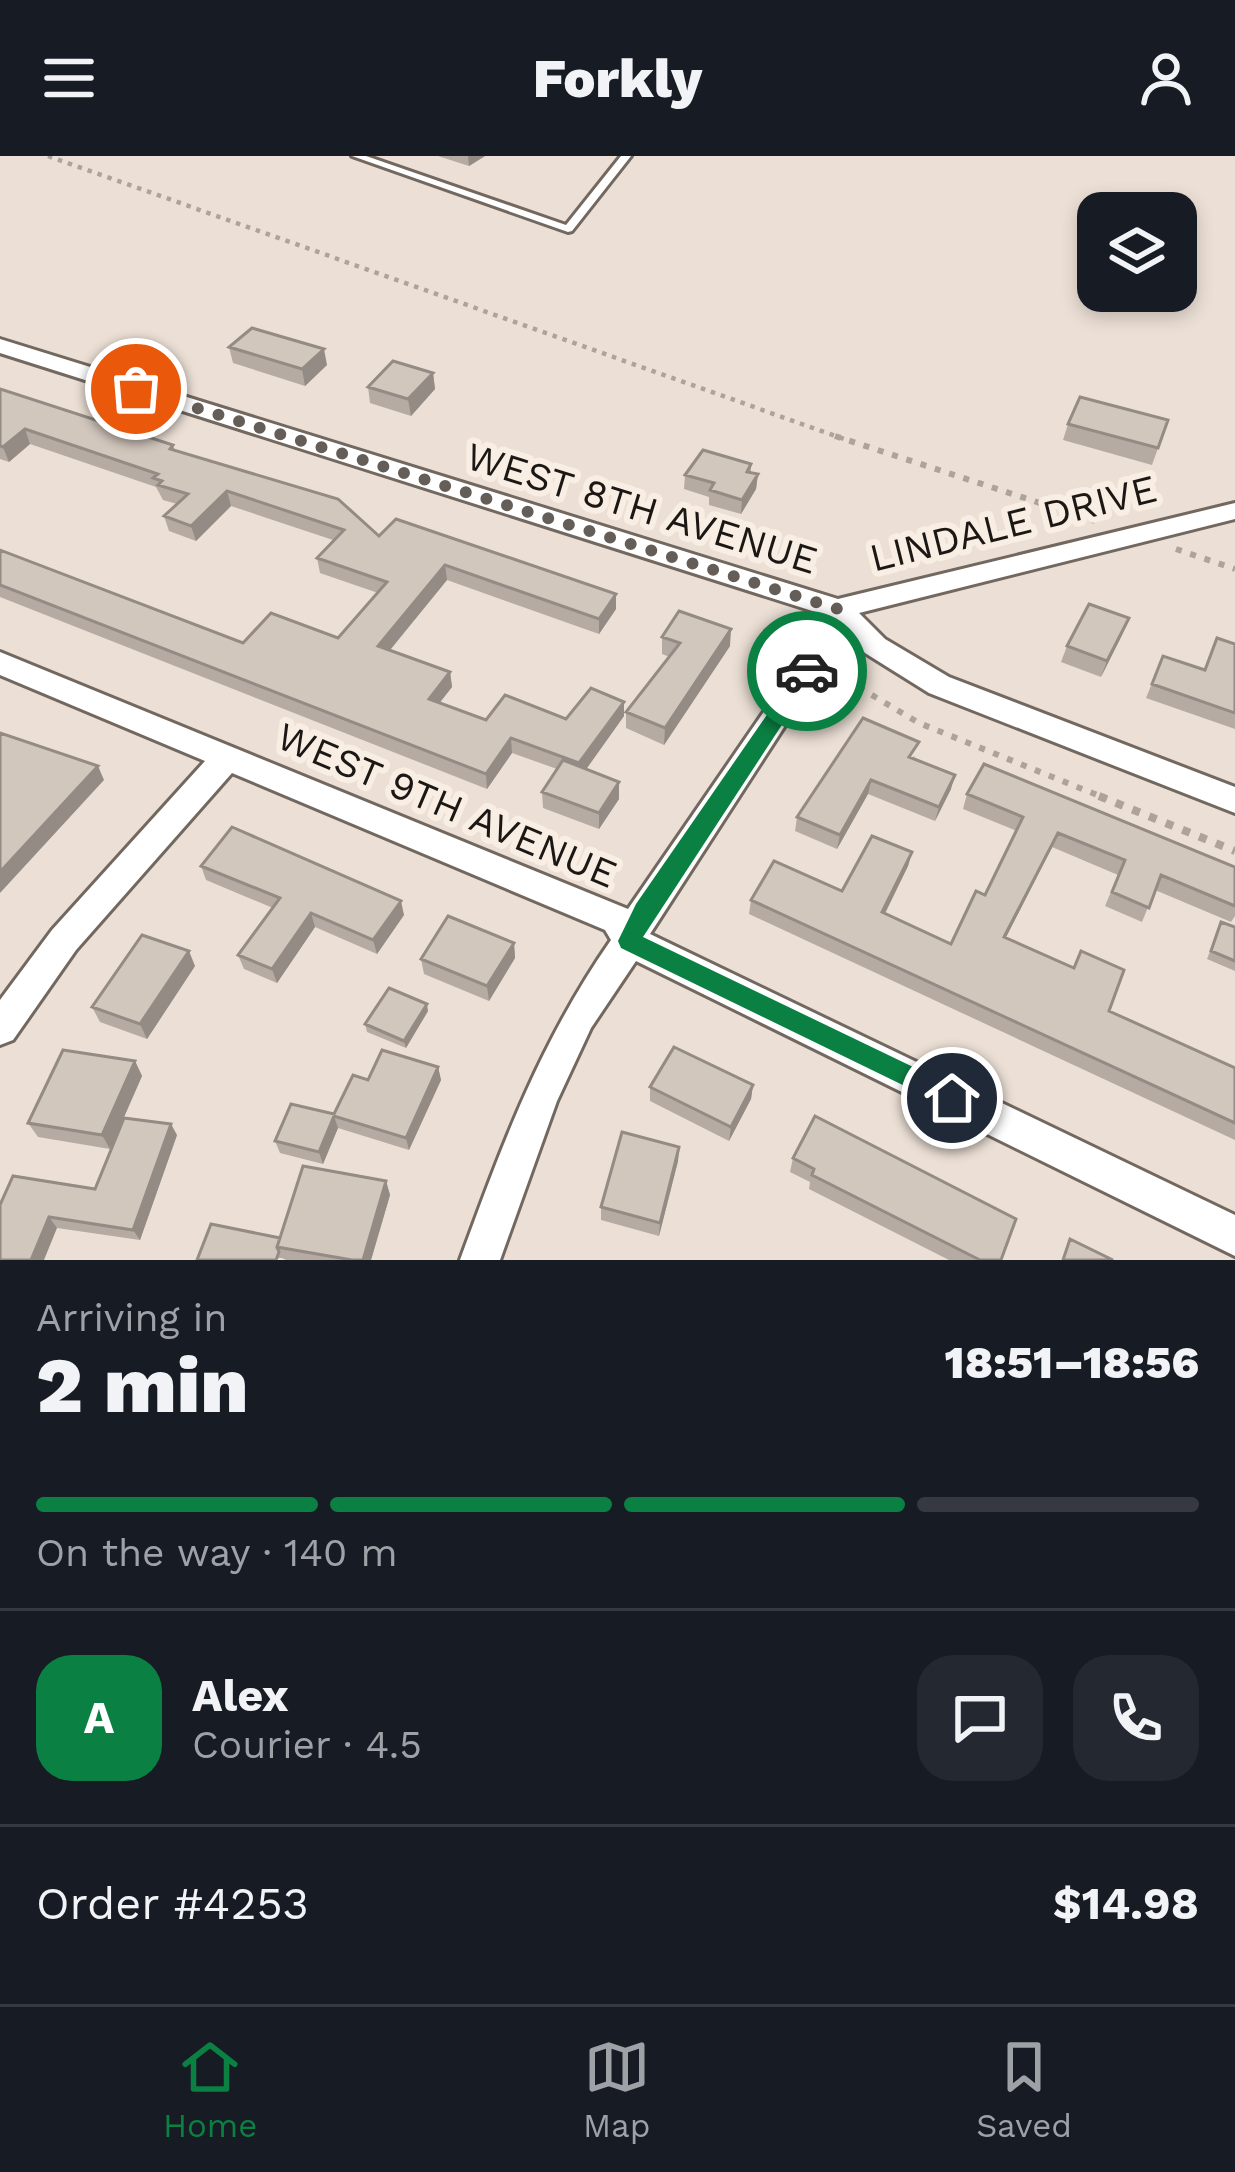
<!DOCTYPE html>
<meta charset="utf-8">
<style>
:root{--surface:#171b24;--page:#242831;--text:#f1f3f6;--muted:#9ea1a6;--line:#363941;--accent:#0b8043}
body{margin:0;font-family:"Work Sans",sans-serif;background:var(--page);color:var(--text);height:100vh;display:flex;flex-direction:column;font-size:45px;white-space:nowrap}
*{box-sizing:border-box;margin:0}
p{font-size:39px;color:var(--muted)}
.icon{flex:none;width:66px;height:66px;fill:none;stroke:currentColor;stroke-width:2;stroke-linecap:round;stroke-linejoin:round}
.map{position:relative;height:1104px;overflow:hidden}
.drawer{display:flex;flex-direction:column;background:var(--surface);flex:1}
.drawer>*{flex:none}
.buttons{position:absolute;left:1077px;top:36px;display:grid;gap:24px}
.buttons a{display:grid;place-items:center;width:120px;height:120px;border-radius:24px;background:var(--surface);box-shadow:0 6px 18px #0003;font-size:60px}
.pin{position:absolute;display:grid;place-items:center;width:102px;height:102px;color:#fff;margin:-51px;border:6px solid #fff;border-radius:50%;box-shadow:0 3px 12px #0007}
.courier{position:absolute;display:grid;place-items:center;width:120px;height:120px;margin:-60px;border:9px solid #0b8043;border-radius:50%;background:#fff;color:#222;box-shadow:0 3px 15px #0007}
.overview em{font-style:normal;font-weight:800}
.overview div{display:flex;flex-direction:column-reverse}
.overview{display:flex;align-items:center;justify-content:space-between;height:204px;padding:0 36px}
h1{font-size:78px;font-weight:800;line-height:90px}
.bar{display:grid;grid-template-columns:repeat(4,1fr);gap:18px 12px;align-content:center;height:144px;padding:0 36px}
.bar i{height:15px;border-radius:9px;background:var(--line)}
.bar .selected{background:var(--accent)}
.bar p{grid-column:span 4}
.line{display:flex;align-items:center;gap:30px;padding:0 36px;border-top:3px solid var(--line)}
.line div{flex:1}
.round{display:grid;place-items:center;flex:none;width:126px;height:126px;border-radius:36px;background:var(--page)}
header{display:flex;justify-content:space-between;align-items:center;height:156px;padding:0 36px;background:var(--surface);font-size:54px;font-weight:800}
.tabs{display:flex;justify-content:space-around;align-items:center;height:168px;border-top:3px solid var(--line);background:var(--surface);font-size:33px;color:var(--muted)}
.tabs a{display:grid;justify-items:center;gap:6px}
.tabs .selected{color:var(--accent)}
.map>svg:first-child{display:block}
</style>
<header><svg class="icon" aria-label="menu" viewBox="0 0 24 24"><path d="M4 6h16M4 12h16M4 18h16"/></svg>Forkly<svg class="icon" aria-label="person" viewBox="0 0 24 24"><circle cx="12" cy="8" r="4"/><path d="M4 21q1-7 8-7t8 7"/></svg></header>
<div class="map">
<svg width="1235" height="1104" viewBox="0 0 1235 1104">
<rect width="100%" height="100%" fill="#ece0d6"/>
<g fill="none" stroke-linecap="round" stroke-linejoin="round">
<!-- service casing -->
<g stroke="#72685f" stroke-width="6">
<path id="service" d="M352 0H366L566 69 621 0H631L572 75 568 76Z"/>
</g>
<!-- minor casing -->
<g stroke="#72685f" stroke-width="6">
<path id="minor" d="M0 183 838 443 1235 347V363L859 457 885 483 949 521 1235 631V657L929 537 865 497 845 477 650 778 1235 1059V1100L636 805 591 872 557 945 500 1104H460C503 987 539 888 611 784L605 774 232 617 76 794 13 884 0 889V844L52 774 205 605 0 519V496L628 753 814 483 822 458 0 197Z"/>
</g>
<!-- path-far2 -->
<path stroke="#ada39b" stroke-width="4.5" stroke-dasharray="4.5 6" stroke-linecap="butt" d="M48 0 844 283"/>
<!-- path-far1 -->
<path stroke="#ada39b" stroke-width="6" stroke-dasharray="6 9" stroke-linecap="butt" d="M835 280 1095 365
M1176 393 1235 413
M833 516 919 567 1107 643"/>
<!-- path -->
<path stroke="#ada39b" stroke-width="8" stroke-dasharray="8 10" stroke-linecap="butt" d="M1099 640 1235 695"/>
<!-- service -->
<use href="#service" fill="#fff" fill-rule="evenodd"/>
<!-- minor -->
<use href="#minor" fill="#fff" fill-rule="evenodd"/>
</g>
<!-- wall -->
<path fill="#b5aba3" d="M438 0H485L469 10Z
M229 191 327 209 305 230 233 207Z
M433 217 435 233 411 260 370 247 368 231Z
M0 233 173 289 175 294 379 380 616 453 599 478 447 424 390 494 450 516 452 531 439 547 486 564 624 560 586 613 619 643 599 673 543 652 542 636 557 613 512 597 487 633 0 441V394L243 487 338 482 378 437 320 417 317 402 333 384 231 350 196 385 169 375 164 360 177 348 163 344 156 331 30 288 9 306 0 303Z
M1168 264 1152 309 1063 284 1068 268Z
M751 308V317L758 318 756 333 741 358 709 349V341L684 333 685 319Z
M1122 479 1101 521 1061 506 1067 490Z
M662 481 730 490 664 589 626 572V556L670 501 662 498Z
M1217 482 1235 488V573L1146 542 1163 500 1204 514Z
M915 600 913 603 951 633 935 665 868 638 837 693 795 675 797 661Z
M967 638 1235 711V760L1231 766 1155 734 1142 766 1105 750 1118 719 1052 691 1006 781 1109 855 1235 912V984L749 758 751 744 842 735 912 696 908 710 885 758 951 788 985 739 1017 675 963 653Z
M201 710 404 759 377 798 315 771 277 827 244 813 238 799 273 752 206 724Z
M1221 766 1235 771V815L1207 803Z
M514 787 515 802 489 845 424 818 421 803Z
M195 810 147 883 100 866 92 851Z
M428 855 406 892 367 876 365 868Z
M135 905 142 920 110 993 38 981 28 967Z
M438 911 441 924 409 994 338 972 323 1008 280 997 275 985 334 958 368 924Z
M753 929 751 943 729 985 650 945V931Z
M177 979 140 1084 57 1072 0 1049 95 1033Z
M679 991 678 1005 659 1080 601 1064V1051Z
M793 1002 1001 1104H949L809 1033 810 1026 790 1016Z
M386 1025 390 1039 371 1104H286L282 1102 197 1104 280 1082Z"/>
<!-- shaded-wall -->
<path fill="#938b84" d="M468 0H485L469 10Z
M324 193 327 209 305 230 302 213Z
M433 217 435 233 411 260 408 243Z
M25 273 30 288 9 306 3 291Z
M758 318 756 333 741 358 742 344Z
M227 335 231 350 196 385 191 370Z
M445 409 447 424 381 505 378 490Z
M616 438V453L599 478V463Z
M1129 462 1122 479 1101 521 1107 505Z
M731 473 730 490 664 589 665 572Z
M450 516 452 531 431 558 429 543Z
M624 546V560L580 622 579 607Z
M511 582 512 597 487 633 486 618Z
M98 610 104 624 0 737V716Z
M955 619 951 633 935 665 939 651Z
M871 624 868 638 837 693 840 679Z
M619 626V643L599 673V657Z
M1058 677 1052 691 999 795 1004 781Z
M912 696 908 710 878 771 882 756Z
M401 745 404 759 377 798 373 784Z
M311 757 315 771 277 827 272 813Z
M514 787 515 802 489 845 487 830Z
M189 795 195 810 147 883 140 868Z
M427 848 428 855 406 892 404 885Z
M135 905 142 920 110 993 102 979Z
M438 911 441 924 409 994 406 982Z
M753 929 751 943 729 985 731 971Z
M334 960 338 972 323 1008 319 996Z
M171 968 177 979 140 1084 133 1074Z
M679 991 678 1005 659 1080 660 1067Z
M386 1025 390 1039 371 1104H363Z
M49 1061 57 1072 44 1104H31Z"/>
<!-- building -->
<path fill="#d2c7bd" stroke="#938b84" stroke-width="3" d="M252 172 324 193 302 213 229 191Z
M393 205 433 217 408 243 368 231Z
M0 233 173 289 170 293 338 343 379 380 396 363 616 438 599 463 445 409 378 490 450 516 429 543 486 564 505 539 566 563 591 532 624 546 579 607 511 582 486 618 0 429V394L243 487 271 457 338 482 387 426 317 402 344 374 227 335 191 370 164 360 188 338 158 329 162 325 153 322 158 318 25 273 3 291 0 290Z
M1080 241 1168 264 1158 292 1068 268Z
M703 294 751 308 747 316 758 318 742 344 710 334 714 327 685 319Z
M1089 448 1129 462 1107 505 1067 490Z
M679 455 731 473 665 572 626 556 680 487 662 481Z
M1217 482 1235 488V557L1152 528 1163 500 1205 514Z
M863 562 919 586 909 601 955 619 939 651 871 624 840 679 797 661Z
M0 577 98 610 0 716Z
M563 604 619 626 599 657 542 636Z
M984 608 1235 711V750L1161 719 1149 752 1112 736 1125 704 1058 677 1004 781 1074 812 1081 795 1124 814 1109 855 1235 912V967L751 744 774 705 842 735 872 680 912 696 882 756 951 788 976 735 985 739 1023 661 967 638Z
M232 671 401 745 373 784 311 757 272 813 238 799 280 742 201 710Z
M448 760 514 787 487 830 421 803Z
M1221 766 1235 771V805L1211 795Z
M142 779 189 795 140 868 92 851Z
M389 832 427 848 404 885 365 868Z
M674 891 753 929 731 971 650 931Z
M63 894 135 905 102 979 28 967Z
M382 894 438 911 406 982 334 960 319 996 275 985 291 948 334 958 353 919 368 924Z
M815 960 1016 1063 1001 1104H980L812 1019 814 1013 793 1002Z
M124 962 171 968 133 1074 49 1061 31 1104H0V1049L13 1020 95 1033Z
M622 976 679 991 660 1067 601 1051Z
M303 1010 386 1025 363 1104H352L277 1091Z
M211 1068 280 1082 277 1091 279 1096 276 1104H197Z
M1070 1083 1113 1104H1063Z"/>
<!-- route -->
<path fill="#0b8043" d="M807 509 814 511V520L643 781 961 934 964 942 952 953 621 792 618 785 636 748 800 511Z"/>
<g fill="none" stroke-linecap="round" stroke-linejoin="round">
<!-- done -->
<path stroke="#645d58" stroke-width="12" stroke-dasharray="0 21.6" d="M136 233 838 453 828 485 807 515"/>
</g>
<g text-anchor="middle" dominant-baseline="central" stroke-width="12" stroke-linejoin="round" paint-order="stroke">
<!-- street labels -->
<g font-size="39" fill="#1b1714" stroke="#f9eee3">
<text transform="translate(642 352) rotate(17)">WEST 8TH AVENUE</text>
<text transform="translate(1013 367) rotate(-14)">LINDALE DRIVE</text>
<text transform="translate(447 649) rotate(23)">WEST 9TH AVENUE</text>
</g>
</g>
</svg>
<div class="buttons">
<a><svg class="icon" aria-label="layers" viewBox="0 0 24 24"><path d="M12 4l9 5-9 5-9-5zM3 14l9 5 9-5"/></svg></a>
</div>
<div class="pin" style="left:136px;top:233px;background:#ea580c"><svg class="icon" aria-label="bag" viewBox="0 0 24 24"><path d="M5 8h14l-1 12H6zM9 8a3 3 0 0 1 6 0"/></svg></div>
<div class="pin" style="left:952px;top:942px;background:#1f2937"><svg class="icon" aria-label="home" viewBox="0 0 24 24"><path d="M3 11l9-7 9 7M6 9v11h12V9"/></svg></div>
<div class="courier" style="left:807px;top:515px"><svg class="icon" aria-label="car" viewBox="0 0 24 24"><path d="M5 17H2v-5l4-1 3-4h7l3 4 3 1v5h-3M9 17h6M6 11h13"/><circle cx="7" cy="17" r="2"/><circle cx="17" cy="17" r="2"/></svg></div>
</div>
<section class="drawer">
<div class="overview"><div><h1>2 min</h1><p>Arriving in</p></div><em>18:51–18:56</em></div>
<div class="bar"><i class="selected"></i><i class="selected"></i><i class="selected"></i><i></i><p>On the way · 140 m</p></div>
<div class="line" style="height:216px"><b class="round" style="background:var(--accent);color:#fff">A</b><div><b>Alex</b><p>Courier · 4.5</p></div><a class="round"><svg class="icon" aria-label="chat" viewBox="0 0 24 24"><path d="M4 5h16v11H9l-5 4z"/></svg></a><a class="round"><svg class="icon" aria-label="phone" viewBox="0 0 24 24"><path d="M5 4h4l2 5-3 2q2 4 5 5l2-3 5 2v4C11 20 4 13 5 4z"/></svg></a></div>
<div class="line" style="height:156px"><div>Order #4253</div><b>$14.98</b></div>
</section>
<nav class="tabs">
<a class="selected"><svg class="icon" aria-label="home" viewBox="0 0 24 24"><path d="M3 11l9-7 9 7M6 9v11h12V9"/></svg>Home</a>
<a><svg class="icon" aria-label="map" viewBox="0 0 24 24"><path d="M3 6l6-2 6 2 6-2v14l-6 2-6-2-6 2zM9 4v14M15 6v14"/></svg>Map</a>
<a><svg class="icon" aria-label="saved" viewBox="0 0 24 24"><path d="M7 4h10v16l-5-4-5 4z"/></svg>Saved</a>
</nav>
